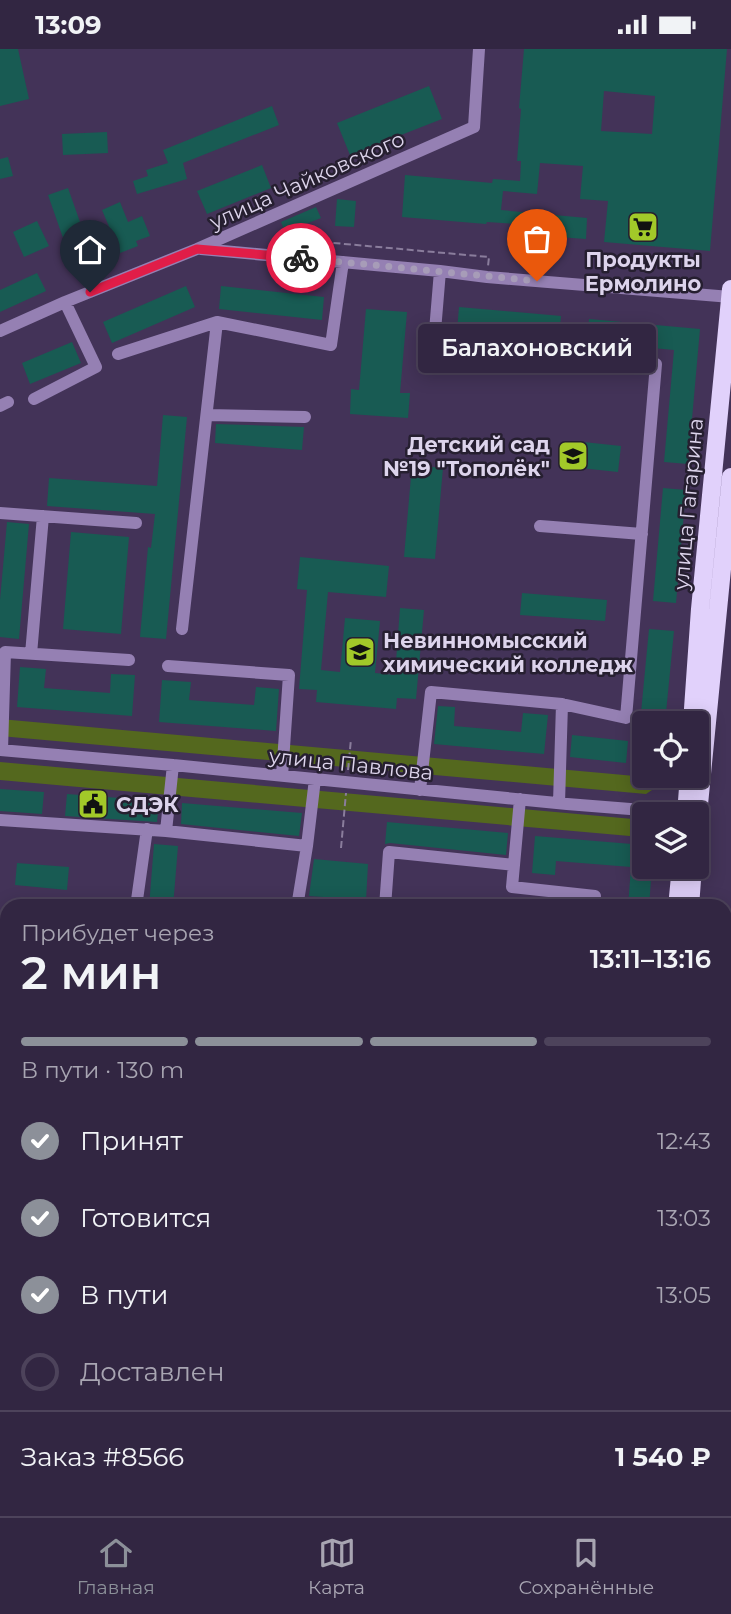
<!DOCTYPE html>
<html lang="ru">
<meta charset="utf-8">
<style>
:root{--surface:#322642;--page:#3a2e49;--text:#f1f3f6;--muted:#a8a5b2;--line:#4d435b;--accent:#8c9099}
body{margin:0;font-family:Montserrat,sans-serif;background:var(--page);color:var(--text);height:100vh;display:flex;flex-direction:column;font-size:26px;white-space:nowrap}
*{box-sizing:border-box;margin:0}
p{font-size:23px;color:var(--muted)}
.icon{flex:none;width:38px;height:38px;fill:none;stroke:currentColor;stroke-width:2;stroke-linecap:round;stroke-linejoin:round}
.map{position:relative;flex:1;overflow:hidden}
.sheet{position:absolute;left:0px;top:850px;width:732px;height:618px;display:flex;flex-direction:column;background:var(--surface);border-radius:21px 21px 0 0;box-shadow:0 4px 18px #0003,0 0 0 2px var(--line)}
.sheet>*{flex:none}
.controls{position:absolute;left:632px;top:662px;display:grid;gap:14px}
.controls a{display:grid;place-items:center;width:77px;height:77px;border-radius:7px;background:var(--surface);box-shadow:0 4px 18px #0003,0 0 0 2px var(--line);font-size:35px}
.pin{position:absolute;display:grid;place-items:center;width:60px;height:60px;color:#fff;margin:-72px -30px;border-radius:50% 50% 50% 0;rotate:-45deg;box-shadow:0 0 7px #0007}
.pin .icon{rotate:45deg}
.courier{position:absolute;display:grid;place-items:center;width:70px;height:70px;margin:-35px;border:5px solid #e11d48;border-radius:50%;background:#fff;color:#222;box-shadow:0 2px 9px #0007}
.bubble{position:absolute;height:49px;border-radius:7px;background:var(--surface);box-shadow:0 4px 18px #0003,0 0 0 2px var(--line);font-size:23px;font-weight:600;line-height:49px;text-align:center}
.overview em{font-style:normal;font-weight:600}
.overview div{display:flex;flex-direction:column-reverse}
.overview{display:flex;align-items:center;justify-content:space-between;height:119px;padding:0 21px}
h1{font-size:46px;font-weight:600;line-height:52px}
.bar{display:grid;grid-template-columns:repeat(4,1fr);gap:10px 7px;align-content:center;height:84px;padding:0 21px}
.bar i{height:9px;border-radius:5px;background:var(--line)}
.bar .selected{background:var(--accent)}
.bar p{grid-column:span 4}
.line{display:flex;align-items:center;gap:18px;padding:0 21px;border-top:2px solid var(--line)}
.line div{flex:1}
ol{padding:0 21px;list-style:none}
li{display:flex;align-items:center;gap:21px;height:77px}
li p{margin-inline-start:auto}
li .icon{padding:7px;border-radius:50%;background:var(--accent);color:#fff;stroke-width:4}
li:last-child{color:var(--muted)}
li i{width:38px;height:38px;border:4px solid var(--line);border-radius:50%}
.status{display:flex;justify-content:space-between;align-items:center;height:49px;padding:0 35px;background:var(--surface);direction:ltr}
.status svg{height:19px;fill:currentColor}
.menu{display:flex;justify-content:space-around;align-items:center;height:98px;border-top:2px solid var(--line);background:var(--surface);font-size:19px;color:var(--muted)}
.menu a{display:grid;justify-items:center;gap:4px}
.menu .selected{color:var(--accent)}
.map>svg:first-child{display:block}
</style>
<div class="status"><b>13:09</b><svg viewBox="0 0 49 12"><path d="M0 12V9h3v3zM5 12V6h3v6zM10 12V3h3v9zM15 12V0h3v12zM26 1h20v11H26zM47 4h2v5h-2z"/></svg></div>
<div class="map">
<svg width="731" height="1467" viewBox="0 0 731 1467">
<rect width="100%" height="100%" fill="#433358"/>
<!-- green -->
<path fill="#54681e" d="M0 670 646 728 653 733 652 741 646 745 0 687Z
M0 713 644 771V786L641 788 0 731Z
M0 1151 7 1152V1279L0 1278Z
M724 1216 731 1217V1333H725Z"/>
<!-- building -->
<path fill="#185b53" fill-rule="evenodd" d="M0 0H18L29 50 0 57Z
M524 0H727L710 202 604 193 608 152 580 150 583 117 540 114 537 145 503 142 501 161 587 169 586 190 515 185 516 175 487 173 486 175 402 168 405 126 492 134 493 130 520 132 521 112H517L521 60 519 59ZM604 42 655 47 652 85 601 82Z
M429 37 442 70 350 106 337 74Z
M272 57 279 76 183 114 187 130 137 145 133 132 148 127 146 121 168 114 163 101Z
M107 83 108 104 63 106 62 85Z
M8 108 13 127 0 130V110Z
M262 116 271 139 207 165 197 142Z
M68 139 86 190 110 180 102 161 120 153 128 173 142 167 150 187 136 192 138 197 120 204 118 199 104 205 100 195 69 206 48 146Z
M337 150 356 152 354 178 335 177Z
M316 158 321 169 285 183 281 173Z
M37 172 49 197 24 208 13 183Z
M37 224 46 242 0 263V241Z
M186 237 195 258 112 294 103 273Z
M221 237 324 248 322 271 219 260Z
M459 258 561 267 559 291 457 282Z
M366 260 407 263 400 344H410L408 369 350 365 351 340 359 341Z
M589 270 700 280 688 415 664 413 674 301 587 293Z
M72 293 81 314 30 335 22 314Z
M163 366 187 368 166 590 140 588 148 498 151 499 155 465 47 457 49 429 157 437Z
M216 375 304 378 302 401 215 394Z
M574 392 621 397 618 423 571 418Z
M412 416 443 419 435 510 404 508Z
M663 439 686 441 676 554 653 552Z
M7 473 29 475 19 590 0 588V551Z
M71 483 129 488 121 585 63 580Z
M300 508 389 517 386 548 328 543 321 621 340 623 345 569 380 572 375 624 395 626 400 559 424 561 416 650 397 649 396 660 316 653 317 641 299 640 307 541 297 540Z
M522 544 607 551 605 572 520 566Z
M649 580 674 582 665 674H640Z
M20 618 46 620 44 639 110 644 111 625 135 626 132 667 17 658Z
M162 631 191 633 189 651 254 656 256 638 279 640 276 682 159 673Z
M438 657 455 658 454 677 521 683 523 664 548 666 544 705 434 695Z
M572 686 628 692 626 714 570 708Z
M0 740 44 743 42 765 0 762Z
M67 745 159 752 157 773 65 767Z
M182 754 302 764 299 787 181 775Z
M387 773 508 784 506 806 390 794 385 795Z
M535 787 644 796V817H652L649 858H628L631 818 556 812 555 826 532 824Z
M154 795 178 797 173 858H149Z
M314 810 368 815 366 851 309 847Z
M17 814 69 818 67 841 15 836Z"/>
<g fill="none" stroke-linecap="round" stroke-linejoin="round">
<!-- path -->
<path stroke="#8a7d9c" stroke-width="2" stroke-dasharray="7 3.5" stroke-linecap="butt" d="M323 193 489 208 488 217
M348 721 351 690
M341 799 346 744
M0 1210 7 1211
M724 1263 731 1264
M724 1287 731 1288
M0 1295 7 1296
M724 1351H731
M670 1467 671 1461"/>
<!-- minor -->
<path stroke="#9580b3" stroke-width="12" d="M201 200 440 222 487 228 731 248
M440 222 434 294 656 315 626 669 562 655
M0 282 65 253 197 200 474 78 479 0
M118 305 217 273 331 296 343 213
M34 350 96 318 65 253
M0 357 8 353
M207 366 305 368
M0 464 136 474
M540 477 642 485
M182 580 217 273
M31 605 43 467
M168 617 289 626 282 727
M0 701 173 716 567 755 693 765
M2 701 5 603 129 611
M173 716 166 782 307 797
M420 741 431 643 562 655 559 754
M520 750 512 838 595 847 594 858
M0 771 166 782
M136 858 147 780
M297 858 307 797 315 730
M385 858 389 803 514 816
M0 909 7 944
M0 982 7 981
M0 1100H7
M0 1151 7 1152
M724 1216 731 1217
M0 1278 7 1279
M724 1333H731
M0 1336 7 1337
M724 1425 729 1384H731
M560 1461 563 1467
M191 1467 192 1461
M407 1467 408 1461
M448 1467 449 1461
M720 1467 721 1461"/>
<!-- major -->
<path stroke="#e1d1fb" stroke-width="18" d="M692 674 700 560 731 240
M686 765 689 726
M696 786 731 428
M677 858 681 817
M690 858 693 817
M619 1467 620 1461
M638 1467V1461"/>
</g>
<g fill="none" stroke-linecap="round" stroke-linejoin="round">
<!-- done -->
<path stroke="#a79cb8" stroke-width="7" stroke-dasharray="0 12.6" d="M301 209 537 232"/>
<!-- route -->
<path stroke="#e11d48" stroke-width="9" d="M90 243 197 200 301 209"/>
</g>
<!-- icons -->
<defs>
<g id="supermarket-square" transform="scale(1.575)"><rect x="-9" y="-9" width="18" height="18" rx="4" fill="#a2c929" stroke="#261f30"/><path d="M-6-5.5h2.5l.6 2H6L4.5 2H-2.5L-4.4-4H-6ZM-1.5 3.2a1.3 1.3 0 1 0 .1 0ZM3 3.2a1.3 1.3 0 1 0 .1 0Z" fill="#111"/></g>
<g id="school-square" transform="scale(1.575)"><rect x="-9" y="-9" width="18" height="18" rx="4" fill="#a2c929" stroke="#261f30"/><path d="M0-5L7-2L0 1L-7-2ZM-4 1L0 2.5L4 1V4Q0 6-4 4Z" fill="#111"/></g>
<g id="civic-square" transform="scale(1.575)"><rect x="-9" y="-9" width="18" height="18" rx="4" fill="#a2c929" stroke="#261f30"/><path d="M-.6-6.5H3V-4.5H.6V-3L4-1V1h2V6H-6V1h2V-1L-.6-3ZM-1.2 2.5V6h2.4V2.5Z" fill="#111"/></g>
</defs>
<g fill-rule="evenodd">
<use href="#supermarket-square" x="643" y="178"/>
<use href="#school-square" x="573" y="407"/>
<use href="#school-square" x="360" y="603"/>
<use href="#civic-square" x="93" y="755"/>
</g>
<g text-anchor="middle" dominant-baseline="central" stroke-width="5" stroke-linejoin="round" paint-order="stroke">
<!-- street labels -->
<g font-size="21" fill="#ddd4ec" stroke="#261f30">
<text transform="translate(307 131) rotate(-24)">улица Чайковского</text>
<text transform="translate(688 455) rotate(-85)">улица Гагарина</text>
<text transform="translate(351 715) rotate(6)">улица Павлова</text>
</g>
<!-- poi labels -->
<g font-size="21" font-weight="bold" fill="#ddd4ec" stroke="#261f30" text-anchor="start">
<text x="643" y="210" text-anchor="middle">Продукты<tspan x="643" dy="24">Ермолино</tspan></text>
<text x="550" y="395" text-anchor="end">Детский сад<tspan x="550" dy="24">№19 "Тополёк"</tspan></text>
<text x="383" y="591">Невинномысский<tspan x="383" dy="24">химический колледж</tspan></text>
<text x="116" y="755">СДЭК</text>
</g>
</g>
</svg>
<div class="controls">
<a><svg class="icon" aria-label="locate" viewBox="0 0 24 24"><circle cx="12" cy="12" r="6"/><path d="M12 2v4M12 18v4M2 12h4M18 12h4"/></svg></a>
<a><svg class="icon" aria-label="layers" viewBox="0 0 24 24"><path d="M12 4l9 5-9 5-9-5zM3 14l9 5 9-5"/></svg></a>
</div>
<div class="pin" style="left:537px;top:232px;background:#ea580c"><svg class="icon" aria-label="bag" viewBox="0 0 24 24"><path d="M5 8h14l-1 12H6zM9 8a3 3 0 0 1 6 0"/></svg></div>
<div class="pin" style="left:90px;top:243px;background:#1f2937"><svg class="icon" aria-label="home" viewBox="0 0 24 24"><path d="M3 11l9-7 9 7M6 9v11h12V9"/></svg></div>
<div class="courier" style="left:301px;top:209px"><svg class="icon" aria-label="bike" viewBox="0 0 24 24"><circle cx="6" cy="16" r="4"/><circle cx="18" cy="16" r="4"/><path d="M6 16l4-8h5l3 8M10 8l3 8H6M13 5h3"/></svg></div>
<div class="bubble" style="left:418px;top:275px;width:238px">Балахоновский</div>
<section class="sheet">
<div class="overview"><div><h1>2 мин</h1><p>Прибудет через</p></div><em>13:11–13:16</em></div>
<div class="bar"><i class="selected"></i><i class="selected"></i><i class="selected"></i><i></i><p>В пути · 130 m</p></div>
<ol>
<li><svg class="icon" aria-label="check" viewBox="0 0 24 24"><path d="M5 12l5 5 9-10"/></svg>Принят<p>12:43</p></li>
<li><svg class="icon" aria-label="check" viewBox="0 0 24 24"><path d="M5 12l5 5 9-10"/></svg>Готовится<p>13:03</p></li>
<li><svg class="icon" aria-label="check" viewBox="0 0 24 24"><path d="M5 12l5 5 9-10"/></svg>В пути<p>13:05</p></li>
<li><i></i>Доставлен</li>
</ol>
<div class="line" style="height:91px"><div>Заказ #8566</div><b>1 540 ₽</b></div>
</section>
</div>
<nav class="menu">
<a class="selected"><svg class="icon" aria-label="home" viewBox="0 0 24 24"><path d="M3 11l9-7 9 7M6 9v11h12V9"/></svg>Главная</a>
<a><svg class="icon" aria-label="map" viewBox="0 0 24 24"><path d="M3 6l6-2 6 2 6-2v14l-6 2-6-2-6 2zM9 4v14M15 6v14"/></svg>Карта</a>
<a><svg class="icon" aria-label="saved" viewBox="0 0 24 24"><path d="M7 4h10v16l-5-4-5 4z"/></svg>Сохранённые</a>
</nav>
